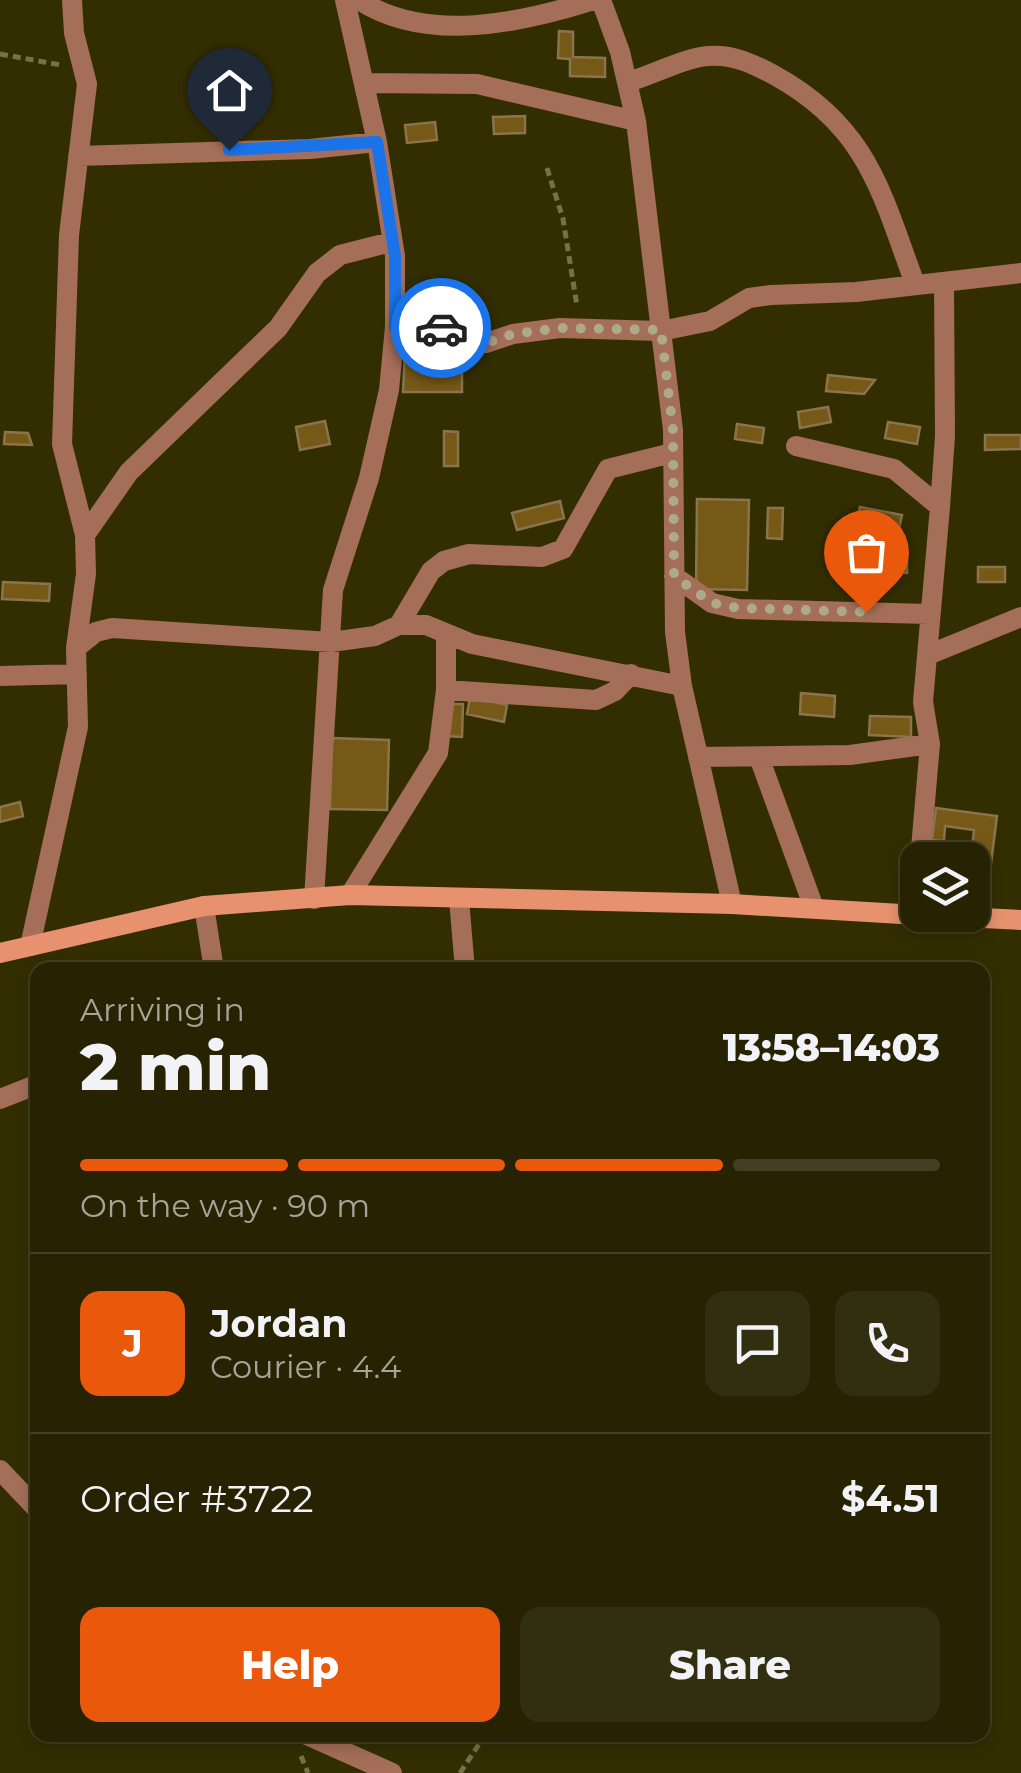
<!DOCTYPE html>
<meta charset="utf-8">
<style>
:root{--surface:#262202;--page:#322f11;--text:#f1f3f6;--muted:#a4a499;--line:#423f24;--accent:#ea580c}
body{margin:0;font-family:Montserrat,sans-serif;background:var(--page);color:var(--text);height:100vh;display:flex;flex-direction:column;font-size:38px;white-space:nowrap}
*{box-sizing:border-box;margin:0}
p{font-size:32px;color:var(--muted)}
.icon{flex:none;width:55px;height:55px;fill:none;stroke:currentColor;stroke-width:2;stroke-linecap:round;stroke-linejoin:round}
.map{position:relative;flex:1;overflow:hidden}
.sheet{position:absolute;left:30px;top:962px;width:960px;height:780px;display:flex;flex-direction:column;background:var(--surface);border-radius:20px;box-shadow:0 5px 15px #0003,0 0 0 2px var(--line)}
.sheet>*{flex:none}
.buttons{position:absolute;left:900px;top:842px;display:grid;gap:20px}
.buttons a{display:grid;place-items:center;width:90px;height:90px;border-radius:20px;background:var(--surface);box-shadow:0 5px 15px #0003,0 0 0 2px var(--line);font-size:50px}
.pin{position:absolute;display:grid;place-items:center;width:85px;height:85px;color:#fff;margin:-102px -42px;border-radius:50% 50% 50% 0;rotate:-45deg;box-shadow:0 0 10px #0007}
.pin .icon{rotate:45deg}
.courier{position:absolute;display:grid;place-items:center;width:100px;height:100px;margin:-50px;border:8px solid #1a73e8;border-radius:50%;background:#fff;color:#222;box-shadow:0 2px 12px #0007}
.headline em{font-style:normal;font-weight:800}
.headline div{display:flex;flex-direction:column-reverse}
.headline{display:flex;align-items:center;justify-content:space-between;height:170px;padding:0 50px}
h1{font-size:65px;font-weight:800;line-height:75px}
.bar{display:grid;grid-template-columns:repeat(4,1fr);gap:15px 10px;align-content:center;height:120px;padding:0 50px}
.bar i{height:12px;border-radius:8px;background:var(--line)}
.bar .current{background:var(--accent)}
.bar p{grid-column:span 4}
.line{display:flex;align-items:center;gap:25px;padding:0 50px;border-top:2px solid var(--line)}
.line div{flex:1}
.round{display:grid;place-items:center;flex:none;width:105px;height:105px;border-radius:20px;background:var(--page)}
.primary-button{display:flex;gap:20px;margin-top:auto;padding:20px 50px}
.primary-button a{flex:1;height:115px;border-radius:20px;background:var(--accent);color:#fff;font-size:40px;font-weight:800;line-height:115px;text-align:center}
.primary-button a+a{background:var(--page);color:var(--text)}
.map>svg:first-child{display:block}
</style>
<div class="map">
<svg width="1021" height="1773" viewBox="0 0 1021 1773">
<rect width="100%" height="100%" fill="#332e02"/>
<!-- building -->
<path fill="#765817" stroke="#89744d" stroke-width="2.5" d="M559 31 573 32V57L605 58V77L570 76V59L558 58Z
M525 116V133L494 134 493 117Z
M435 122 437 140 407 143 405 125Z
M406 333 445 336 462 348V392H403Z
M828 375 875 380 864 394 826 391Z
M828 407 831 422 800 428 798 412Z
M325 421 330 444 300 450 296 427Z
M888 422 920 427 917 444 885 438Z
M737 424 764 428 762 443 735 439Z
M444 431 458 432V466H444Z
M5 432 28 433 32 445 4 444Z
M985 435H1021V449L985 450Z
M697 499 749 500 747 590 696 589Z
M560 501 564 518 517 530 512 513Z
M860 507 902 515 899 529 857 520Z
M768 508H783L782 539 767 538Z
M884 557H907V573L884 572Z
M978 567H1005V582H978Z
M3 582 50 584 49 601 2 599Z
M801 693 835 696 834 717 800 714Z
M470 697 507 705 504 722 467 714Z
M445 704H463L462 737 444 736Z
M870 716 911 717V737L869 735Z
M332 738 389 740 387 810 330 809Z
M20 802 23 816 0 822V807Z
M936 808 997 816 988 887 972 885V860H956L957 856 971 857 974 830 945 826 944 841 932 840Z"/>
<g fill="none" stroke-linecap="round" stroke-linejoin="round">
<!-- path -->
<path stroke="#75714c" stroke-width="5" stroke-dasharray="8 5" stroke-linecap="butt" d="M0 54 61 65
M547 168 563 219 577 306
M301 1756 308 1773
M460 1773 485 1735"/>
<!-- street -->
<path stroke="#a46e59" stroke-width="20" d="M359 0C427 44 521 23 594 0
M601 0 620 52 636 121 661 331 673 430 675 632 682 686 732 904
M628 82C653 75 683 58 708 56 733 54 753 64 774 75 867 126 881 191 915 284
M364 83 477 84 636 121
M78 156 310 149 377 142
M395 327 436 326 486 343 513 334 560 328 661 331 710 321 749 298 771 295 856 292 1021 273
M796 446 894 469 940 507 923 702 930 744 920 860
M940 507 945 436 944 282
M85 535 129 472 278 328 317 273 340 255 391 242
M674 576 712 603 738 609 929 614
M399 625 431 571 444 561 469 554 542 557 563 549 608 469 672 453
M76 648 96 632 112 628 331 642 375 636 399 625H426L472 644 682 686
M928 655 1021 617
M0 676 77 674
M446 690 596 700 615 691 631 674
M698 757 850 755 930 744
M759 757 814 908
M350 895 438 753 446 690V634
M314 899 333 590 369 478 389 390 395 327V256L377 142 345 0
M459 899 465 970
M204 906 214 970
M30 946 78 727 76 648 86 574 85 535 62 444 69 235 87 84 74 33 72 0
M0 1099 38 1084
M0 1470 38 1510
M307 1735 392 1773"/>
<!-- secondary -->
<path stroke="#e8916f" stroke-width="20" d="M921 915 1021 920
M0 953 204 906 350 895 732 904 918 915"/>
</g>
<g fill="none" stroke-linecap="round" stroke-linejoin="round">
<!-- done -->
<path stroke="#adaa8c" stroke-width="10" stroke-dasharray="0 18" d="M441 328 486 343 513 334 560 328 661 330 673 430 674 576 712 603 738 608 866 612"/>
<!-- route -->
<path stroke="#1a73e8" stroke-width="12" d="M229 150 377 142 395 256V327L441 328"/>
</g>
</svg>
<div class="buttons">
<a><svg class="icon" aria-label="layers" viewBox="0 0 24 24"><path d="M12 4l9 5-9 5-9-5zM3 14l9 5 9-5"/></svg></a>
</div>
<div class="pin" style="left:866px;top:612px;background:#ea580c"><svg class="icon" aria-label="bag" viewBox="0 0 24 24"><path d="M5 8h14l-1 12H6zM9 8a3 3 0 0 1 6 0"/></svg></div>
<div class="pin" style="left:229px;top:150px;background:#1f2937"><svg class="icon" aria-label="home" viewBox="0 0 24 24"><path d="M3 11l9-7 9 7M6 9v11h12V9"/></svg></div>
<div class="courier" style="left:441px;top:328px"><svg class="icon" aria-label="car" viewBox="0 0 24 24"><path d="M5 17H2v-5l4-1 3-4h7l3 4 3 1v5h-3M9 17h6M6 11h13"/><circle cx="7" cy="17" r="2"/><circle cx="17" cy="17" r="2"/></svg></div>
<section class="sheet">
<div class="headline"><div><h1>2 min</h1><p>Arriving in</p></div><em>13:58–14:03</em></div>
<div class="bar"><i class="current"></i><i class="current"></i><i class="current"></i><i></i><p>On the way · 90 m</p></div>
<div class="line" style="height:180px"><b class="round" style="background:var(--accent);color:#fff">J</b><div><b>Jordan</b><p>Courier · 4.4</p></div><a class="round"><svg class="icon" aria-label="chat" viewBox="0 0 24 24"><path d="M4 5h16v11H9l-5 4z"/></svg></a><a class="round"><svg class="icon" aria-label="phone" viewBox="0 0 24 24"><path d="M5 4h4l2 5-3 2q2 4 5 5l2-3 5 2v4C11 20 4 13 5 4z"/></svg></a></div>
<div class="line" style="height:130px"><div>Order #3722</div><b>$4.51</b></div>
<div class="primary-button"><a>Help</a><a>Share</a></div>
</section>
</div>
